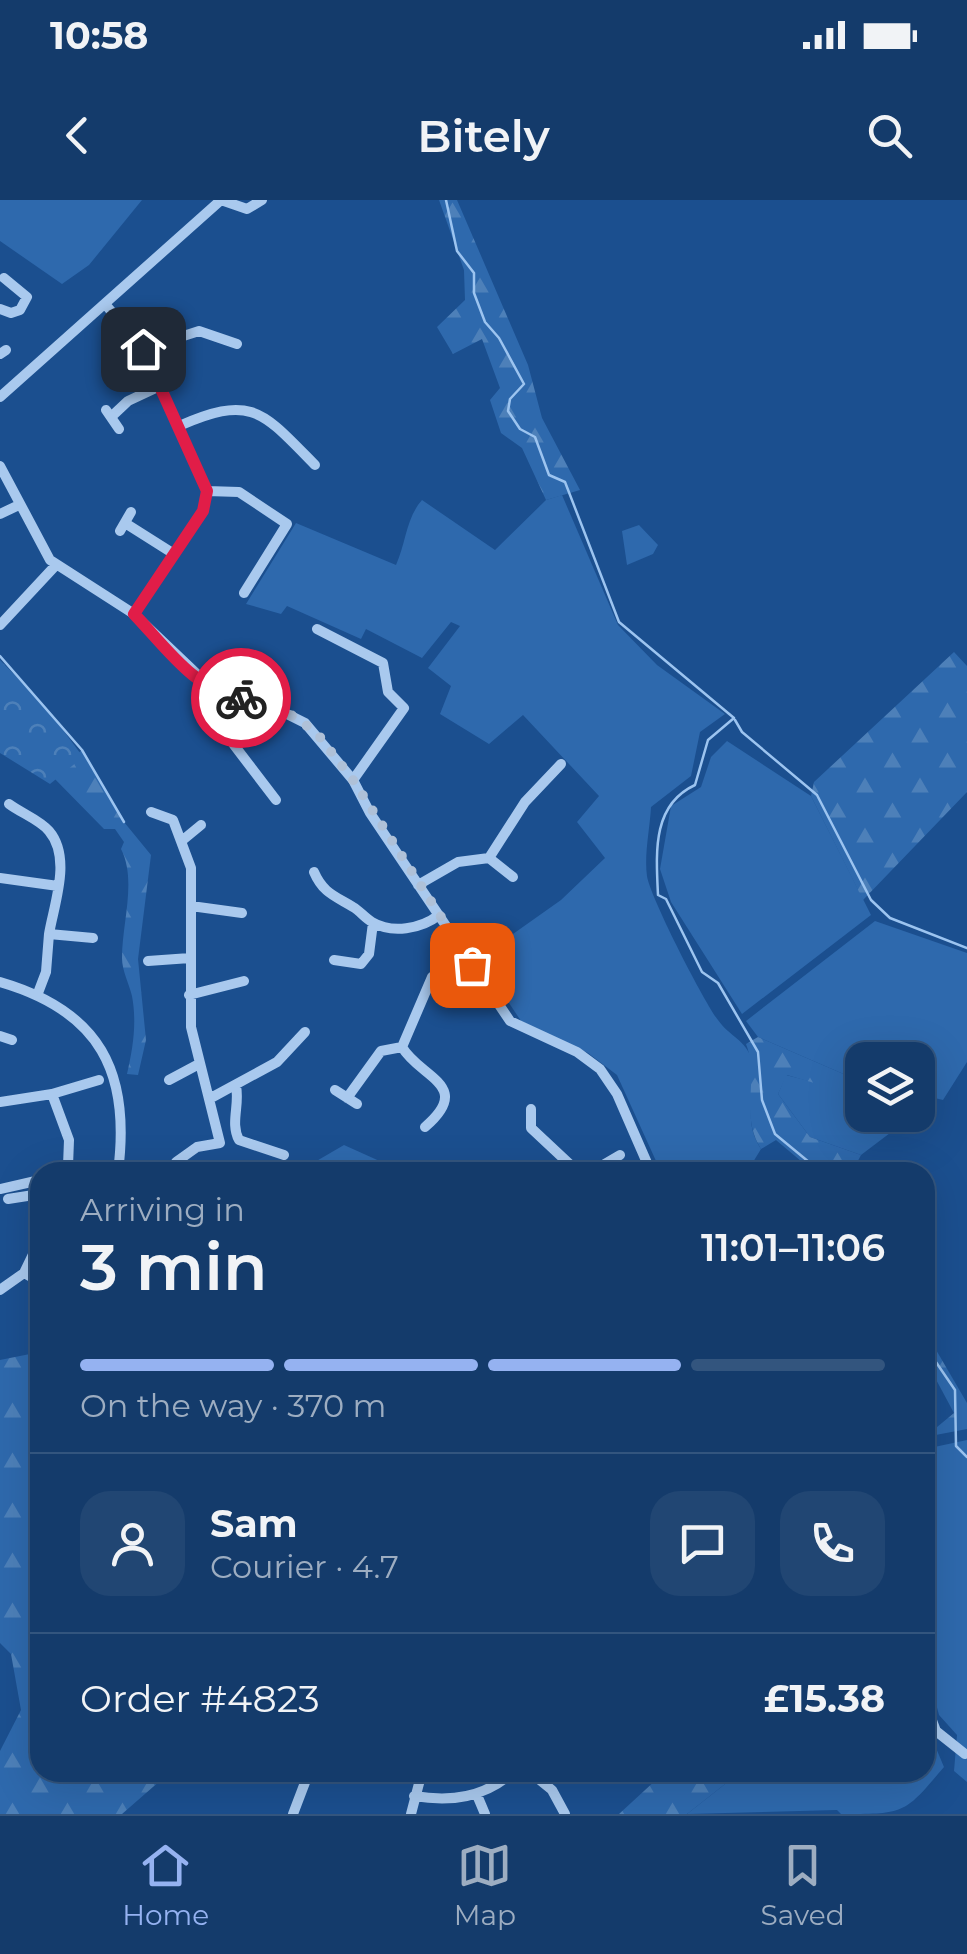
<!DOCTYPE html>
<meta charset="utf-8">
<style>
:root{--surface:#143b6b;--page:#214673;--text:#f1f3f6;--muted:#9dadc1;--line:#33557e;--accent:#95b2f1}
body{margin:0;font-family:Montserrat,sans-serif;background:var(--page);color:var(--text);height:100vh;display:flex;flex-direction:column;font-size:38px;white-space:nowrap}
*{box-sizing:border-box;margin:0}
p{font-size:32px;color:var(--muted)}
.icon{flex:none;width:55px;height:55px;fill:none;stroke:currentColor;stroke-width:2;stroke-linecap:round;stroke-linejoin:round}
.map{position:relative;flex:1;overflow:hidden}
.details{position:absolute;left:30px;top:962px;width:905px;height:620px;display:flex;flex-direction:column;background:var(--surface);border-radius:30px;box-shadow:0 10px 40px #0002,0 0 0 2px var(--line)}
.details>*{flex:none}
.fabs{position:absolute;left:845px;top:842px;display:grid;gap:20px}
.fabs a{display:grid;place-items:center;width:90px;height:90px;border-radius:20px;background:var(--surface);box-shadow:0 10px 40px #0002,0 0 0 2px var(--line);font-size:50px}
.pin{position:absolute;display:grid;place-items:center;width:85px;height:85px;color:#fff;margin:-42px;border-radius:20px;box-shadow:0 5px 15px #0006}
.courier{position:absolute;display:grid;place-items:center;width:100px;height:100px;margin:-50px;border:8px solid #e11d48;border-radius:50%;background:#fff;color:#222;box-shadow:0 2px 12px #0007}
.overview em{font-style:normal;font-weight:600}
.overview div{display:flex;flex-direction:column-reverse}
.overview{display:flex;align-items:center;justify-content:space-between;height:170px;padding:0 50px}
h1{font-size:65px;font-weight:600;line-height:75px}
.bar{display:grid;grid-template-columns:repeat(4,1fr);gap:15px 10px;align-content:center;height:120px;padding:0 50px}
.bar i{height:12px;border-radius:8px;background:var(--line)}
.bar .current{background:var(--accent)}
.bar p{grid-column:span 4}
.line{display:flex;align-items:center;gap:25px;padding:0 50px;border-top:2px solid var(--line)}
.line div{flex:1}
.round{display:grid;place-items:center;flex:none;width:105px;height:105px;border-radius:30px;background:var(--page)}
.status{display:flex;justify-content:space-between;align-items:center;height:70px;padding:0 50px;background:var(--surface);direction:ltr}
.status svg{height:28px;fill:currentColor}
header{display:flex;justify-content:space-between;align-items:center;height:130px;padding:0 50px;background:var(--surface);font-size:45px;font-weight:600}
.menu{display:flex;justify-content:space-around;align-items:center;height:140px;border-top:2px solid var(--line);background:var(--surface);font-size:28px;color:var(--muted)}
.menu a{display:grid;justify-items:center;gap:5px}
.menu .current{color:var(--accent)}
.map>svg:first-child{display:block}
</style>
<div class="status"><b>10:58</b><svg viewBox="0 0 49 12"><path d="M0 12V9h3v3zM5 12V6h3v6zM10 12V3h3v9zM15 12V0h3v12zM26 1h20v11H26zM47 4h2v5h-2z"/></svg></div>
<header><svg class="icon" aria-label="back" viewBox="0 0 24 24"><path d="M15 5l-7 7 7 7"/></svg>Bitely<svg class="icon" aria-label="search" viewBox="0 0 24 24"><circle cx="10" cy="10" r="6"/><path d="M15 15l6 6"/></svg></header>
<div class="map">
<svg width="967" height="1614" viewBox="0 0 967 1614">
<defs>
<pattern id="forest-firs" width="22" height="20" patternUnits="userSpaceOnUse" patternTransform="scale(2.5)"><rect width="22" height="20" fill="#2e69ad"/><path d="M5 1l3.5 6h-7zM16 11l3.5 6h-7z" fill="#4d80b9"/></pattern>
<pattern id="park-crowns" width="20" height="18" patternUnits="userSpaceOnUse" patternTransform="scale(2.5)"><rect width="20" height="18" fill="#2e69ad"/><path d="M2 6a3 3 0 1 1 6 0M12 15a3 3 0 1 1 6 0" fill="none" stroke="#4d80b9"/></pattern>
</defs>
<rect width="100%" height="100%" fill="#1b4f8f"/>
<!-- grass -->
<path fill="#2e69ad" d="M0 0H142L89 65 62 84 0 41Z
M562 295 618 425 657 465 725 514 700 532 691 576 651 607C650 628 644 655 647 676 650 697 704 802 718 820 729 836 746 840 752 860 761 891 739 915 761 949L747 972H661L617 875 588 853 521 821 479 758 561 700 605 658 577 622 599 596 523 515 489 544 440 514 451 486 428 468 460 426 451 422 422 458 366 429 361 439 287 406 281 414 246 404 296 323 396 365C406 343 406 318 422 300L495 350 546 300Z
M639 325 658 345 653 354 627 365 622 331Z
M727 541 811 596 871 715 742 814 671 702 660 669 671 606 701 587 711 557Z
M875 721 967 753V862L943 900 918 894V860H862V882L758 837 746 821Z
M786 875 856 893 862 897V915H888L894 930 861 955 810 937 778 894Z
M344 945 404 972 301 970Z
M967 1240V1582L954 1571 957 1535 939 1515 925 1462V1249Z
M925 1522 944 1567C904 1614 906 1614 841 1614L837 1610 687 1614 739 1573 925 1572Z"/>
<!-- forest -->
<path fill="url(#forest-firs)" d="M439 0H457L528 165 542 218 580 290 546 300 522 248 501 233 490 200 500 188 482 139 453 154 437 127 465 100 464 70Z
M954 452 967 466V592L863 700 811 596 814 582Z
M82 550 124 622 151 655 138 759 146 840 138 875 127 874C133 848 137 823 132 796 129 783 122 771 122 758 122 723 137 680 121 649L124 642 115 629H104L51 575Z
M758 837 862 882V897L787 875 778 894 810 937 861 955 852 972H814L776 940 761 949C739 915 760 879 746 844Z
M925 1131 967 1203V1229L925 1237 954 1213 925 1159Z
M40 1152V1572L169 1573 122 1614H0V1551L21 1510 11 1454 0 1443V1160Z
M653 1573H739L687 1614H619L657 1579Z"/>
<!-- park -->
<path fill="url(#park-crowns)" d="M0 460 46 507 83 557 50 584 0 553Z"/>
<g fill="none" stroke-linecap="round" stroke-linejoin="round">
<!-- stream -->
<path stroke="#9cc4f0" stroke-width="2.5" d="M446 0 457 51 474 73V93L485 122 499 138 524 184 510 199 508 211 520 229 535 237 549 275 565 282 619 422 734 518 708 540 695 585C652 605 656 652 658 695L666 699 702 772 718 783 758 852 762 900 775 934 821 972
M0 456 82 550 124 622
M735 520 742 532 817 595 871 700 890 718 967 748
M925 1146 955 1190 956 1246 967 1257"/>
<!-- minor -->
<path stroke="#a9c9ee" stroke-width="10" d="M221 0 247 9 262 0
M105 104 143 149 207 291 203 311 134 414
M0 109 11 113 20 110 27 97 4 78
M143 149 199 131 237 144
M0 154 6 150
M0 197 221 0
M106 210 119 229
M111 217 128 201 160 186
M179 226C252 194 262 211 315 265
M0 266 50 360 134 414 216 492 271 506 305 523 353 580 370 613 510 821 577 852 600 869 617 894 651 972
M207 291 239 292 287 324 244 393
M0 314 19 305
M125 323 174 354
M120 331 131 312
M0 425 56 365
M317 429 383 463 388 492 404 508 353 580
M227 496 234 545 276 600
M9 604C21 613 40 620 49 631 72 658 54 704 49 734L93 738
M151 612 173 620 191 668V827L220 943 197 947 176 962
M184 639 201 625
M314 672C323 693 335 696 353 707 360 711 365 718 372 722 392 734 421 729 439 715
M513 677 489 658 525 602 561 564
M0 678 58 686
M418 685 458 662 489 658
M191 706 242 713
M334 760 361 764 369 754 373 723
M148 761 190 758
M0 782C100 811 131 872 118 972
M38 793 46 772 49 734
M189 795 244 781
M0 836 12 840
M169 880 199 864
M236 886C240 905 230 923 239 940L284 955
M335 890 357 904
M52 894 69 940 68 966H60
M347 898 381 851 402 847
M209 899 277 862 305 832
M0 902 52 894 99 880
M531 909V928L578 972
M425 927C474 885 420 878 402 847L432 777 462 751
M208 972 246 965 284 972
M591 972 620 955
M0 989 40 980
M8 999 40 994
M24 1073 40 1082
M0 1090 24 1073 40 1040
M925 1502 936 1531 965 1554
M530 1572 552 1590 565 1614
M477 1595 485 1614
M414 1596C451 1602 484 1598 513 1572
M293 1614 309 1572
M411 1614 422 1572"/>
</g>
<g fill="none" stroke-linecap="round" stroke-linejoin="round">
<!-- done -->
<path stroke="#afc1d8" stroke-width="10" stroke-dasharray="0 18" d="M241 498 288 513 316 532 353 580 472 765"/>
<!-- route -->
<path stroke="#e11d48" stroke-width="12" d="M143 149 207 291 203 311 134 414C164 445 196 492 241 498"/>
</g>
</svg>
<div class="fabs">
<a><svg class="icon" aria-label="layers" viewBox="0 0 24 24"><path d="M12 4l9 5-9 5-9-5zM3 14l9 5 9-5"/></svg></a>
</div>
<div class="pin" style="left:472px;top:765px;background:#ea580c"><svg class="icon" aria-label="bag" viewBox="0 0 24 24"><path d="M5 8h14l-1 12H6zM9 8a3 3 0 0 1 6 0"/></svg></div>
<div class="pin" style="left:143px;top:149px;background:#1f2937"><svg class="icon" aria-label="home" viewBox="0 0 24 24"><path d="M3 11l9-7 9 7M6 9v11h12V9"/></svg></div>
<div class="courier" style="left:241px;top:498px"><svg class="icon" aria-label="bike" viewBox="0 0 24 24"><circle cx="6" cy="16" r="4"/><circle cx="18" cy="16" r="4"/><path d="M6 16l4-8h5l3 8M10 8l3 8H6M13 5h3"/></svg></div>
<section class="details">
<div class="overview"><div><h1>3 min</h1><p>Arriving in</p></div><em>11:01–11:06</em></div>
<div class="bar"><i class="current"></i><i class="current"></i><i class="current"></i><i></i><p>On the way · 370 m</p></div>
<div class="line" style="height:180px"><a class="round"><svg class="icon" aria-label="person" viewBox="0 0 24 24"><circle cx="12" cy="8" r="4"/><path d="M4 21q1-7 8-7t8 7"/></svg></a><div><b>Sam</b><p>Courier · 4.7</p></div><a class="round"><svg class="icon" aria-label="chat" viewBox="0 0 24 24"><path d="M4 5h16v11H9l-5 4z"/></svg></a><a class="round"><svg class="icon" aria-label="phone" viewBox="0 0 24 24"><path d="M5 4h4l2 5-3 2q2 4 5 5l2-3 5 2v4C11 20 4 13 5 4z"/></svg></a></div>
<div class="line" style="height:130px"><div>Order #4823</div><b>£15.38</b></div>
</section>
</div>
<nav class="menu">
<a class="current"><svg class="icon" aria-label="home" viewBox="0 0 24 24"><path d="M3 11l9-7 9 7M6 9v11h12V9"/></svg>Home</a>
<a><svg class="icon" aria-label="map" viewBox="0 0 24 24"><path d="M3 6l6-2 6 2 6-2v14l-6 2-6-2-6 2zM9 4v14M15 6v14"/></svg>Map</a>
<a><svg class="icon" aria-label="saved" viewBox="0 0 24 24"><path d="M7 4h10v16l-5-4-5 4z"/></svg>Saved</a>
</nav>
